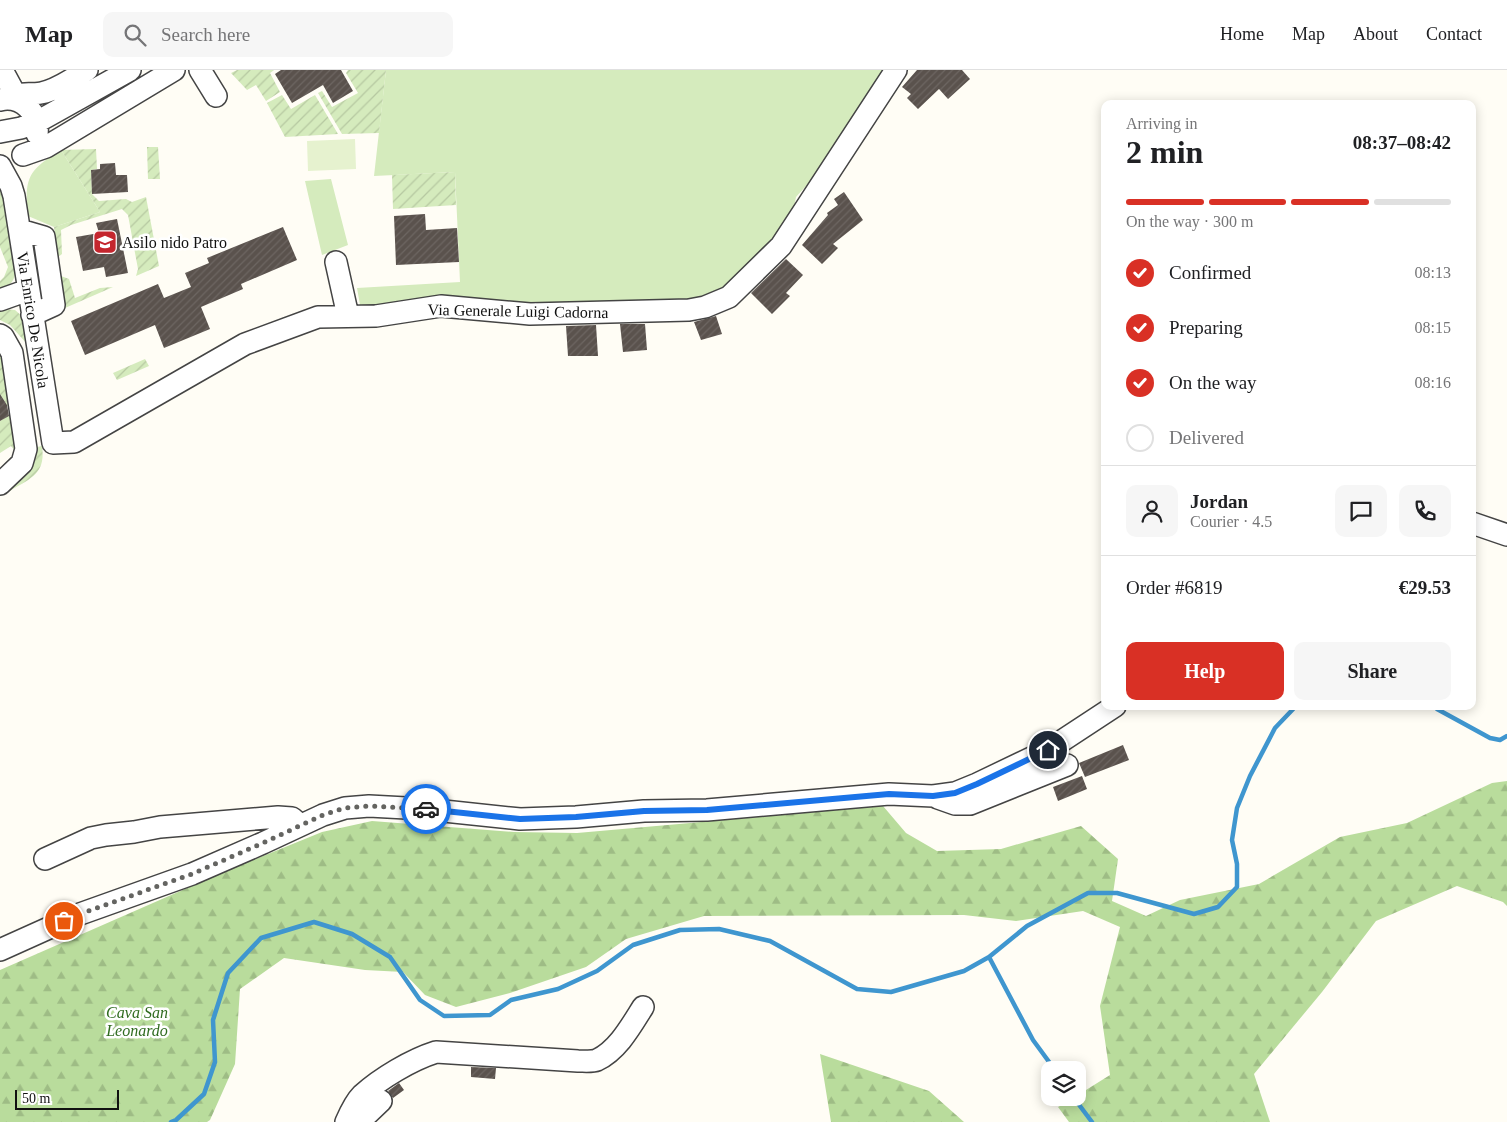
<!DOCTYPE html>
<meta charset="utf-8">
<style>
:root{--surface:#fff;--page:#f6f6f6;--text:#202124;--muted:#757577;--line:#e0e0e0;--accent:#d93025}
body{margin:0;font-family:"Times New Roman",serif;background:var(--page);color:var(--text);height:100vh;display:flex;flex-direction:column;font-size:19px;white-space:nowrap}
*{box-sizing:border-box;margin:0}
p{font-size:16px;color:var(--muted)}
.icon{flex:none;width:28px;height:28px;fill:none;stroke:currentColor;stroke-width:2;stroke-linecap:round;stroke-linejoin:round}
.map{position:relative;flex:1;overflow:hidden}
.drawer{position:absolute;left:1101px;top:30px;width:375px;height:610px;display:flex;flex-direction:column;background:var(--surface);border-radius:10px;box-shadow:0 2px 12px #0003}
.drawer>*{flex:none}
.controls{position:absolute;left:1041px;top:991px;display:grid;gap:10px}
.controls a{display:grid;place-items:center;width:45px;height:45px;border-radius:10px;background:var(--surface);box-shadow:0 2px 12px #0003;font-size:25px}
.scale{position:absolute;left:15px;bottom:12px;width:104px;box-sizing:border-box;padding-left:5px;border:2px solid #111;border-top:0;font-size:14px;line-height:18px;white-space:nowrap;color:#111;-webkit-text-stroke:4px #fff;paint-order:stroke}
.pin{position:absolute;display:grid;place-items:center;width:42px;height:42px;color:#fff;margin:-21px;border:2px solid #fff;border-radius:50%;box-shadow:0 1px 5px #0007}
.courier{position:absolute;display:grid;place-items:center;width:50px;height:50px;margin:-25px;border:4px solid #1a73e8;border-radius:50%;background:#fff;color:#222;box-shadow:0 1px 6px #0007}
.overview em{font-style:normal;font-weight:800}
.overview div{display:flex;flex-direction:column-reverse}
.overview{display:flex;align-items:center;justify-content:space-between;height:85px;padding:0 25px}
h1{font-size:32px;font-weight:800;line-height:38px}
.bar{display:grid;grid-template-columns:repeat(4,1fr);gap:8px 5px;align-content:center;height:60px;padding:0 25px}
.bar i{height:6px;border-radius:4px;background:var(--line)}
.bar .active{background:var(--accent)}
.bar p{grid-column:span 4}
.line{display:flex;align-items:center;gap:12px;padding:0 25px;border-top:1px solid var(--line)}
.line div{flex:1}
.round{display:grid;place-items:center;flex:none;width:52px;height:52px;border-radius:10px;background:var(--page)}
ol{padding:0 25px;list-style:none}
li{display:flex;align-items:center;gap:15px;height:55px}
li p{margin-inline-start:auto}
li .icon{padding:5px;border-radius:50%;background:var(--accent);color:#fff;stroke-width:4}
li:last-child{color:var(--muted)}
li i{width:28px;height:28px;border:2px solid var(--line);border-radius:50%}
.button{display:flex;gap:10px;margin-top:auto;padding:10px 25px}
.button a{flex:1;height:58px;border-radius:10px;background:var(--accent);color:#fff;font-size:20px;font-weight:800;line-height:58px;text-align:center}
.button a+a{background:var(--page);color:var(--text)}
header{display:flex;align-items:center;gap:30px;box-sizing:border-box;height:70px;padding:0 25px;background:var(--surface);border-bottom:1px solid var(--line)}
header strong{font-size:24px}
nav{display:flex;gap:28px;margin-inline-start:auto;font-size:18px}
.search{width:350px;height:45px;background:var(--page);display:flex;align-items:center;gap:12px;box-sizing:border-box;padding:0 18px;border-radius:10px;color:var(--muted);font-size:19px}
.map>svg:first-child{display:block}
</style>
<header>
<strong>Map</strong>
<div class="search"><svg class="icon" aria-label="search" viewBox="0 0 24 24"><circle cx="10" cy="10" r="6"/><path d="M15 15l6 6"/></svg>Search here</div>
<nav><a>Home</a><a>Map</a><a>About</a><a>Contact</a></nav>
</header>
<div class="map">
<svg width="1507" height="1052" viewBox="0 0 1507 1052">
<defs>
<pattern id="forest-firs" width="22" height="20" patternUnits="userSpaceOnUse" patternTransform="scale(1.25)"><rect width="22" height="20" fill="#b9dc9c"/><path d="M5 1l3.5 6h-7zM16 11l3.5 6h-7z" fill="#9ebc85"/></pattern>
<pattern id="garden-furrows" width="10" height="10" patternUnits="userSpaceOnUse" patternTransform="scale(1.25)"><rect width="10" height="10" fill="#d5ebbd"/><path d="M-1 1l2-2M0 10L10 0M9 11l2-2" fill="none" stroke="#b6c8a1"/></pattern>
<pattern id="building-hatch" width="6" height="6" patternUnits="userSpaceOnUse" patternTransform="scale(1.25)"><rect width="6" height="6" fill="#5a524d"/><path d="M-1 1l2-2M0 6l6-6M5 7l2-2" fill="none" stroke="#6d6662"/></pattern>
</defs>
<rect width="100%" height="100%" fill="#fffdf5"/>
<!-- grass -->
<path fill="#d5ebbd" d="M386 0H889L826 94 796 127 792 148 737 210 703 232 365 241 360 235 357 218 460 212 455 102 374 106Z
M61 80 100 142 54 157 28 146C24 108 28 100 61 80Z
M331 109 348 175 322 185 305 111Z"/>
<!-- forest -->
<path fill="url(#forest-firs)" d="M1507 711V836L1503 832 1457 816 1376 851 1322 922 1254 1004 1270 1052H1069L1058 1037 1074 1028H1078V1025L1110 1005 1100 936 1120 857 1083 841 1016 851 964 845 704 846 626 869 586 897 510 923 456 937 425 925 403 902 365 900 284 888 240 919 235 994 210 1050 207 1052H0V900L226 801 322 762 372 751 514 762 577 763 883 736 906 763 937 781 1001 779 1081 756 1118 789 1112 831 1146 846 1180 830 1259 814 1340 767 1407 753 1492 713Z
M820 984 929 1021 964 1052H831Z"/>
<!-- garden -->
<path fill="url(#garden-furrows)" d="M237 0H274L270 3 280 22 266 31 256 15 247 20 231 3Z
M348 0H386L379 63 342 64 318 23 322 21 332 37 358 23 346 3Z
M282 25 291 39 315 25 338 64 285 67 267 33Z
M147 77H158L160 109H148Z
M96 79 97 99 91 100 92 124 99 131 126 129 132 132 146 127 159 196 136 206 138 199 128 145 122 139 71 155 61 160 62 184 58 187 54 157 100 142 61 80Z
M455 102 456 135 393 139 392 105Z
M0 111 3 123 15 201C15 211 10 216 0 220V211L4 207 8 197 0 177Z
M61 206 69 209 75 228 100 218 113 217 65 238Z
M3 239 15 240 23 247 28 275 10 255 0 250V240Z
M0 282 4 287 19 386 11 376 0 383V351L12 343 0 324Z
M145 289 149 296 117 310 113 303Z
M42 376C46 404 31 408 10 421L9 417 32 378Z"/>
<!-- pitch -->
<path fill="#e6f2cf" d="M355 69 356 99 308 101 307 71Z"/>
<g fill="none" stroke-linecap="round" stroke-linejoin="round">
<!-- stream -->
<path stroke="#3f96cf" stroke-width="4.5" d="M1434 636 1437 639 1490 668 1500 670 1507 666
M989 887 1033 970 1055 1000
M1074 1028 1092 1052
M171 1052 176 1050 204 1024 215 992 213 950 228 903 261 868 314 852 352 864 390 887 420 930 444 946 490 945 511 930 558 919 597 901 633 875 680 860 719 859 770 871 857 919 891 922 964 901 989 887 1027 856 1088 823H1117L1194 844 1218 837 1237 817V794L1232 770 1237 738 1250 706 1275 658 1296 636"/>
</g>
<!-- building -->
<path fill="url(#building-hatch)" d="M281 0H341L353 21 333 33 323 15 292 33 275 4Z
M917 0H962L970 9 948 29 939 19 918 39 907 28 911 24 902 17Z
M115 93 116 105H127L128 122 92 124 91 100 100 99V94Z
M844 122 863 150 833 174 838 178 822 194 802 175 828 145 827 143 838 135 834 129Z
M425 144 426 160 457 158 459 192 396 195 394 146Z
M117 149 128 203 106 207 104 197 83 201 76 167 99 163 96 153Z
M283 157 297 190 241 214 243 219 201 237 210 259 164 278 155 255 85 285 71 251 158 214 164 228 191 217 185 203 209 193 207 188Z
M786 189 803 205 786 223 790 226 772 244 751 223Z
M716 246 722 264 701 270 694 252Z
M620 254H645L647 280 623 282Z
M596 255 598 286H568L566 256Z
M0 324 7 335 9 346 0 351Z
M1123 675 1129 690 1085 707 1079 693Z
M1082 706 1087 719 1058 731 1053 717Z
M471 997 496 998 495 1009 471 1007Z
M399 1013 404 1020 393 1028 388 1021Z"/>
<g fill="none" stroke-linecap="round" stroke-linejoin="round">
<!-- minor casing -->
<g stroke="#444" stroke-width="24">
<path id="minor" d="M2 0 15 24 24 34
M200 0 216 26
M7 28C19 22 29 25 41 23 58 20 73 8 87 0
M0 30C21 25 40 43 37 64
M0 62 21 58 37 52 130 0
M23 85 46 77 174 0
M0 96 11 116 14 126 53 373 74 372 245 274 318 247 376 246 441 236 530 244 689 240 705 237 729 227 781 176 896 0
M20 160 44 167 54 235 32 245
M336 192 348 246
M0 230 28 220
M0 265 3 267 12 283 26 379 22 393 0 414
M1472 453 1507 465
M938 728 955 734H970L1067 695
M45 789 91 768 106 765 134 762 160 757 278 747 292 748 300 755
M0 880 80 844 192 804 263 773 323 745 345 738 369 736 425 739 520 749 576 747 644 741 707 740 889 724 933 726 955 723 977 714 1048 680 1115 636
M346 1052C350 1043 355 1032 362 1025 381 1008 411 990 436 982L578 991C584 991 592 992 597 990 618 980 631 956 643 937
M359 1052 381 1031"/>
</g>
<!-- minor -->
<use href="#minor" stroke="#fff" stroke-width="21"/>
</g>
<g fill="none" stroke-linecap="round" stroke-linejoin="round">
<!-- done -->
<path stroke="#646461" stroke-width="5" stroke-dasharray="0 9" d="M64 851 80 844 192 804 263 773 323 745 345 738 369 736 426 739"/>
<!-- route -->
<path stroke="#1a73e8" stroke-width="6" d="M426 739 520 749 576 747 644 741 707 740 889 724 933 726 955 723 977 714 1048 680"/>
</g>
<!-- icons -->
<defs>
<g id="school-square" transform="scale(1.25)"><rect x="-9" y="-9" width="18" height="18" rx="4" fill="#c4262e" stroke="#fff"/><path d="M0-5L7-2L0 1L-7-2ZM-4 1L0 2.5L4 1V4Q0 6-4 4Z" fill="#fff"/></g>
</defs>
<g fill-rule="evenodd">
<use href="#school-square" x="105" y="172"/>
</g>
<g text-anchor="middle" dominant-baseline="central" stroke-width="5" stroke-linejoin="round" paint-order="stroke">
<!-- poi labels -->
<g font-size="16" fill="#111" stroke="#fff" text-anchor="start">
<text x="122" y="172">Asilo nido Patro</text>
</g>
<!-- street labels -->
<g font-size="16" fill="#111" stroke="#fff">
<text transform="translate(518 241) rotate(1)">Via Generale Luigi Cadorna</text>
<text transform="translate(33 250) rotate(81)">Via Enrico De Nicola</text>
</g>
<!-- park labels -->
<g font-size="16" font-style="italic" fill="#2f6b1f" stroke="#fff">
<text x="137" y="942">Cava San<tspan x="137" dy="18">Leonardo</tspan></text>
</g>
</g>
</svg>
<div class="controls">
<a><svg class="icon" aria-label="layers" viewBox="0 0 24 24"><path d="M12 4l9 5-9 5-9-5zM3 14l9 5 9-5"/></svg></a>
</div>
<div class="scale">50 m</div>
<div class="pin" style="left:64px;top:851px;background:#ea580c"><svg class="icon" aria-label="bag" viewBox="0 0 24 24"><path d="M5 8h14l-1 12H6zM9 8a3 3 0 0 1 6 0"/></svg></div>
<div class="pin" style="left:1048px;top:680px;background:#1f2937"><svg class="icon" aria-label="home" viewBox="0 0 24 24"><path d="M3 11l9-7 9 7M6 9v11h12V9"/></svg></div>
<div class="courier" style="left:426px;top:739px"><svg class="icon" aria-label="car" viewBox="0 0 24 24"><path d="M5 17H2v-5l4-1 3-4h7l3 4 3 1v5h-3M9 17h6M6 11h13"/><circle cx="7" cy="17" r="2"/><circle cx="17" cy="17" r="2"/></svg></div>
<section class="drawer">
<div class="overview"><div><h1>2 min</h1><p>Arriving in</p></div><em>08:37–08:42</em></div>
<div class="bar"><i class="active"></i><i class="active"></i><i class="active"></i><i></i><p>On the way · 300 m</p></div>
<ol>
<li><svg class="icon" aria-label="check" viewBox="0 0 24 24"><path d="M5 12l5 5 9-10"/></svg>Confirmed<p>08:13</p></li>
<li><svg class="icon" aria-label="check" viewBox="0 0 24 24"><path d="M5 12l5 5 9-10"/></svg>Preparing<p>08:15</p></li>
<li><svg class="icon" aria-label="check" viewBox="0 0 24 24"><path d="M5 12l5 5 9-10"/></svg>On the way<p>08:16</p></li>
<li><i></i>Delivered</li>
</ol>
<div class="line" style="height:90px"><a class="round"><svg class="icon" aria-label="person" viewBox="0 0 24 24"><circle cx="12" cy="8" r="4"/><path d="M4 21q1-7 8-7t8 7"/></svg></a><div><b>Jordan</b><p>Courier · 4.5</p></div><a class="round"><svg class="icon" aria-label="chat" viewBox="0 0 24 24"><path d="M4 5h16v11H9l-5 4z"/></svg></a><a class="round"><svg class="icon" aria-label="phone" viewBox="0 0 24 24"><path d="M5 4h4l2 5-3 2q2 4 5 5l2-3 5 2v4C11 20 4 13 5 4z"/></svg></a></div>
<div class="line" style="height:65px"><div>Order #6819</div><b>€29.53</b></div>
<div class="button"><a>Help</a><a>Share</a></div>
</section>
</div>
